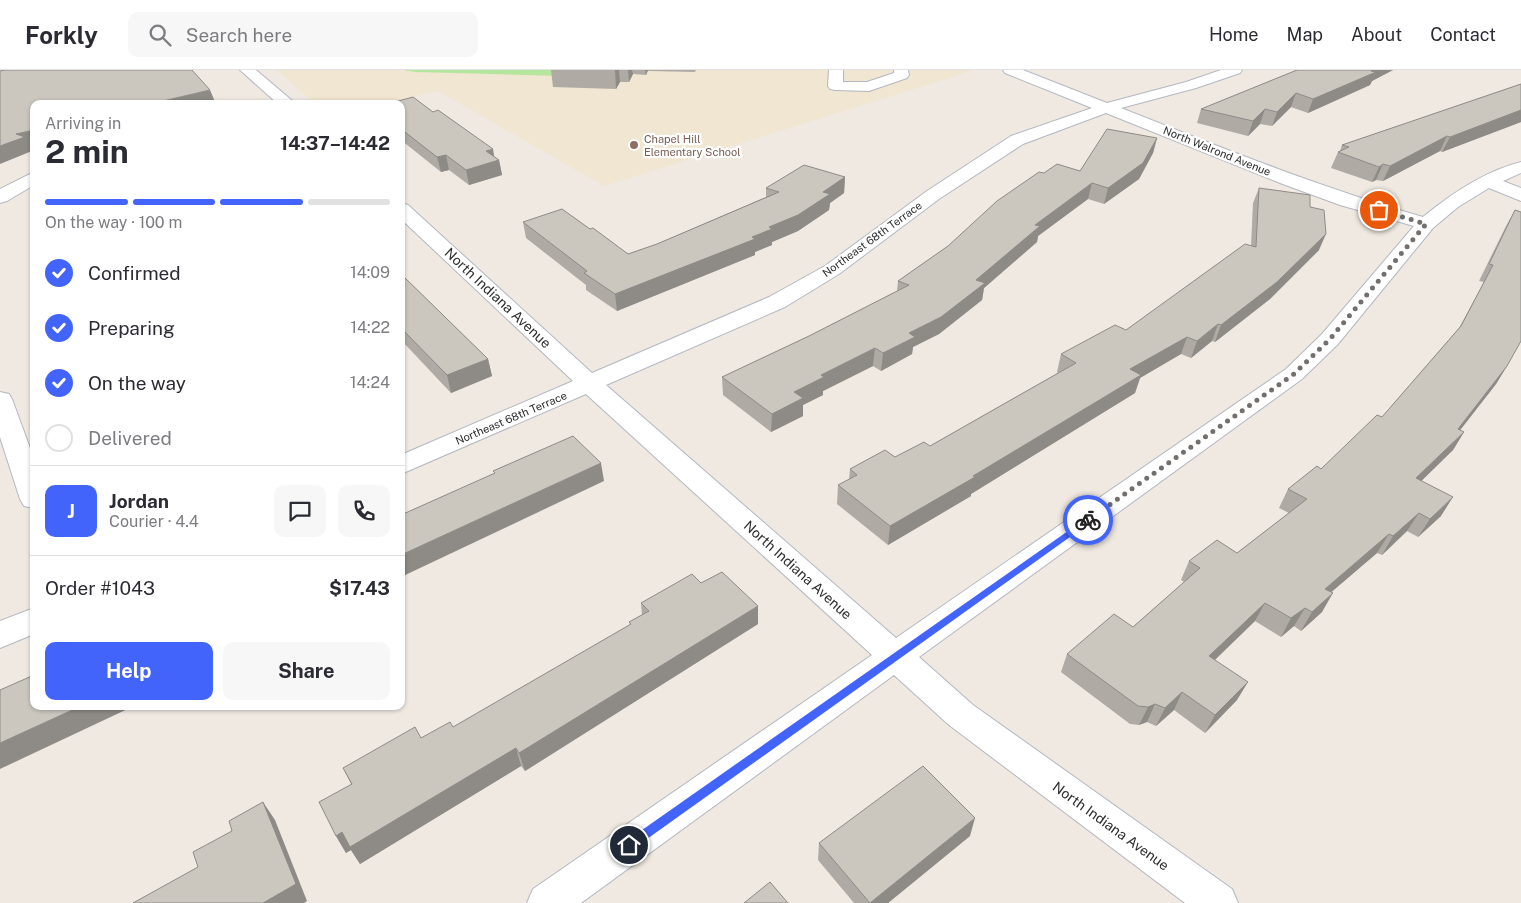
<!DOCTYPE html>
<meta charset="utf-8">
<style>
:root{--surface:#fff;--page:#f7f7f7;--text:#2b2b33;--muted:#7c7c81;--line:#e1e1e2;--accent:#4264fb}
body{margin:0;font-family:"Public Sans",sans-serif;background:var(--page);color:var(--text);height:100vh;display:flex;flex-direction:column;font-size:19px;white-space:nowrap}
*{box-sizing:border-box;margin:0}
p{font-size:16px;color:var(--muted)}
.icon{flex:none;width:28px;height:28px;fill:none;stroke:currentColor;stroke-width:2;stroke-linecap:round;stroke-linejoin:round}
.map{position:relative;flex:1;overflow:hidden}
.drawer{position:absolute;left:30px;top:30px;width:375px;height:610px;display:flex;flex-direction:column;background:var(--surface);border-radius:10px;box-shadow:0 1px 4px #0004}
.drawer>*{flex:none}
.pin{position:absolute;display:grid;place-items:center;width:42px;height:42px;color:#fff;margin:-21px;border:2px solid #fff;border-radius:50%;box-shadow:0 1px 5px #0007}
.courier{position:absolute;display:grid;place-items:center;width:50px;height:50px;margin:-25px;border:4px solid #4264fb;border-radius:50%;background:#fff;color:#222;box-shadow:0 1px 6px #0007}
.overview em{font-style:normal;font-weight:700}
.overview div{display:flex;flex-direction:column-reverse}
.overview{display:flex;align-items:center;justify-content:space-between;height:85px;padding:0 15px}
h1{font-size:32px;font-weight:700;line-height:38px}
.bar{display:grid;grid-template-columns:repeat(4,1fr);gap:8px 5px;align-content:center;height:60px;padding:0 15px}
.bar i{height:6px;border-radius:4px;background:var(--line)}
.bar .current{background:var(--accent)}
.bar p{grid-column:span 4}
.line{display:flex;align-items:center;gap:12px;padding:0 15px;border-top:1px solid var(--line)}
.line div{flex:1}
.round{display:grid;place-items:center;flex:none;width:52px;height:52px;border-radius:10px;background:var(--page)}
ol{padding:0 15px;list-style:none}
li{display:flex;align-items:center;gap:15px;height:55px}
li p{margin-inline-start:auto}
li .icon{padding:5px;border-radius:50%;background:var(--accent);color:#fff;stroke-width:4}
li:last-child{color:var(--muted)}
li i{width:28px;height:28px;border:2px solid var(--line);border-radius:50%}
.primary-button{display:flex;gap:10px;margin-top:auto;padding:10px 15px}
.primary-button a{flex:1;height:58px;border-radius:10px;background:var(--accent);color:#fff;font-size:20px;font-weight:700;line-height:58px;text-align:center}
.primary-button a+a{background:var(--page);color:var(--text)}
header{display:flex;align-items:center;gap:30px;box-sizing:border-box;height:70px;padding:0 25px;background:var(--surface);border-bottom:1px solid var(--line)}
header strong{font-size:24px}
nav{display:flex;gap:28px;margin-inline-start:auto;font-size:18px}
.search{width:350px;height:45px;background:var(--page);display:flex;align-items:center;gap:12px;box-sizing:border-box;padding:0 18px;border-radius:10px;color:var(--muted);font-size:19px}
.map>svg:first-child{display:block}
</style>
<header>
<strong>Forkly</strong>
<div class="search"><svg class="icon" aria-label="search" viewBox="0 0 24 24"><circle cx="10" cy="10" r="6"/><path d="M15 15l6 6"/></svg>Search here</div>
<nav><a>Home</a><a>Map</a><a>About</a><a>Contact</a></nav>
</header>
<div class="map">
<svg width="1521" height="833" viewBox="0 0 1521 833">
<rect width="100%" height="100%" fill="#efe9e1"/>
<!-- education -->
<path fill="#f0e6d1" d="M277 0H975L604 116 438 21 381 34H315Z"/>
<!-- green -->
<path fill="#b6e59e" d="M404 0H564L560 6 415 2Z"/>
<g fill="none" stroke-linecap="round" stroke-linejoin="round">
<!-- minor casing -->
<g stroke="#b4b7c1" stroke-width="2">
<path id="minor" d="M240 0H256L296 34H278Z
M829 0H843V12H867L894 3V0H908L909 5 907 8 869 21 835 20 830 19 828 16Z
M1003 0H1023L1107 33 1186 12 1221 0H1242L1240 3 1196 18 1121 38C1222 78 1319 117 1423 147 1451 124 1485 101 1521 92V103L1503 111 1521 118V131L1489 118 1458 137 1433 158 1338 274 1302 309 919 587 973 635 1232 819 1238 833H1185L949 655 894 605 581 833H527L533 819 872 585 586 324 401 404V385L573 311 401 149V133L408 135 592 303 769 227 825 196 927 121 1011 66 1092 38 1005 3ZM1106 43 1280 113 1340 135 1414 156 1322 264 1286 299 896 568 606 315 785 237 839 204 939 129 1023 74Z
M34 102V115L7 131 0 133V119Z
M0 322 9 324 12 329 34 389V438L24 436 20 429 0 367Z
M34 538V564L0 578V551Z"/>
</g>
<!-- minor -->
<use href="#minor" fill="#fff" fill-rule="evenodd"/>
</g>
<!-- wall -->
<path fill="#afaba4" d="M551 0H696L695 2 648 1 646 5 633 4 629 12H620L616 19 553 17Z
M1297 0H1393L1372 11 1370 15 1308 43 1291 37 1272 56 1260 54 1248 66 1197 53 1201 39Z
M1521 14V52L1442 82 1440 81 1383 111 1376 110 1372 112 1331 98 1338 82 1340 81 1342 75Z
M401 34 499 90 502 105 469 115 449 100 441 102 401 70Z
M1157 68 1153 83 1139 109 1104 134 1088 129 1038 166 1037 172 984 218 982 230 939 264 913 277 912 284 881 301 873 296 823 321V325L803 335V346L771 362 723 325 722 307 809 266 897 221 898 211 948 176 1044 103 1080 101Z
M845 107 844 123 830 133 829 140 798 161 772 172V175L755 182V185L617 241 586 220V215L526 168 523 152 590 159 628 184 657 174 766 127V118Z
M1259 118 1310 137 1319 180 1270 229 1215 272 1212 271 1191 288 1181 284 1140 308 1135 323 971 424V426L888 475 837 434 838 415 849 410 850 399 895 387 930 376 1058 303 1057 302 1061 284 1126 260 1251 176 1253 133Z
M1515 140 1507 296 1496 314 1460 360 1464 362 1453 380 1421 411 1441 446 1418 467 1407 461 1382 485 1377 483 1331 522 1322 542 1301 561 1294 556 1281 567 1255 551 1215 590 1237 630 1205 663 1174 640 1156 656 1147 652 1139 655 1130 654 1061 602 1067 584 1133 557 1184 512 1181 510 1189 491 1237 483 1289 443 1279 438 1288 419 1321 399 1382 347 1459 258 1484 212 1479 211 1506 156Z
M401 204 488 289 492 306 451 323 401 270Z
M701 513 758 554 525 701 521 696 360 794 351 780 346 783 336 766 351 714 343 698 453 657 630 555 629 552 642 545 641 533Z
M970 766 888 833H854L818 790 819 773Z"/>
<!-- shaded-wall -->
<path fill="#8e8b86" d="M615 0H619L620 12 616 19Z
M628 0H632L633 4 629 12Z
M645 0H648L646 5Z
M1373 0H1393L1372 11 1370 15 1308 43 1313 29Z
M210 20 216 34H150Z
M1296 23 1291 37 1272 56 1277 42Z
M1265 39 1260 54 1248 66 1253 51Z
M1521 40V52L1442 82 1450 67Z
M34 60V77L30 78 32 81 0 94V76L16 64Z
M1447 66 1440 81 1383 111 1390 96Z
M1157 68 1153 83 1139 109 1104 134 1108 118Z
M493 79 495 91 499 90 502 105 469 115 466 100 486 81Z
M446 85 449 100 441 102 437 87Z
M1383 94 1376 110 1372 112 1379 97Z
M845 107 844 123 830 133 829 140 798 161 772 172V175L755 182V185L617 241 615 224 752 167Z
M1092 113 1088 129 1038 166 1037 172 984 218 982 230 939 264 913 277 912 284 881 301 883 283 976 210 1035 155Z
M1326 164 1319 180 1270 229 1215 272 1221 255Z
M1218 254 1212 271 1191 288 1197 271Z
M1187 267 1181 284 1140 308 1135 323 971 424V426L888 475 890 456 973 406 1130 299Z
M875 278 873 296 823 321V325L803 335V346L771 362 772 344 794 322 821 305Z
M488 289 492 306 451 323 447 305Z
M1507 296 1496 314 1447 377 1458 359Z
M1464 362 1453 380 1405 427 1416 408Z
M601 393 604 411 401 507V485Z
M1453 427 1441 446 1418 467 1430 449Z
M1419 443 1407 461 1382 485 1393 466Z
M1389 464 1377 483 1314 537 1325 519Z
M1333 523 1322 542 1301 561 1312 542Z
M1265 533 1255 551 1200 604 1209 586Z
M758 536V554L525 701 519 683Z
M1305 538 1294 556 1281 567 1291 548Z
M1248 612 1237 630 1205 663 1215 645Z
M1182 622 1174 640 1156 656 1165 638Z
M1155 634 1147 652 1139 655 1148 637Z
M81 636H134L0 699V673Z
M516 678 521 696 360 794 351 780 346 783 336 766 342 762Z
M263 732 275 750 307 831 304 833H263Z
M975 748 970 766 888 833H870Z"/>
<!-- building -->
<path fill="#cbc7bf" stroke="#8e8b86" d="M5 0H192L210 20 150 34H34V60L16 64 25 67 0 76V1Z
M1297 0H1373L1371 1 1376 2 1313 29 1296 23 1277 42 1265 39 1253 51 1201 39Z
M1521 14V40L1450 67 1447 66 1390 96 1383 94 1379 97 1338 82 1349 77 1342 75Z
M413 27 433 42 438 40 493 79 486 81 499 90 466 100 446 85 437 87 401 59V34H387Z
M1107 59 1157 68 1143 93 1108 118 1092 113 1035 155 1040 156 976 210 985 213 941 247 909 263 915 267 883 283 875 278 821 305 824 307 794 322 803 328 772 344 722 307 809 266 909 215 898 211 948 176 997 131 1039 102 1044 103 1057 94 1080 101Z
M804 95 845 107 823 122 830 124 798 145 769 157 772 159 752 167 755 169 615 224 584 203 587 201 523 152 562 139 590 159 593 158 628 184 657 174 779 122 766 118Z
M1259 118 1310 125V137L1324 140 1326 164 1277 212 1221 255 1218 254 1197 271 1187 267 1130 299 1141 305 973 406 975 407 890 456 838 415 857 405 850 399 885 380 895 387 924 372 930 376 1002 335 1076 293 1061 284 1115 255 1126 260 1245 174 1256 177Z
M1515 140 1521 142V271L1507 296 1458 359 1464 362 1416 408 1453 427 1430 449 1419 443 1393 466 1389 464 1325 519 1333 523 1312 542 1305 538 1291 548 1265 533 1209 586 1248 612 1215 645 1182 622 1165 638 1155 634 1148 637 1138 636 1067 584 1114 544 1133 557 1200 498 1189 491 1217 470 1237 483 1307 429 1288 419 1317 396 1321 399 1377 345 1382 347 1461 256 1493 195 1489 194Z
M401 204 488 289 447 305 401 258Z
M573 366 601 393 401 485V445L495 403 493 401Z
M722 502 758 536 519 683 516 678 350 777 342 762 336 766 319 732 352 714 343 698 415 657 421 668 450 652 453 657 631 554 629 552 649 541 641 533 692 504 701 513Z
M34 605V636H81L0 673V620Z
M923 696 975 748 870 833 819 773Z
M263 732 296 814 263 833H133L198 797 193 782 232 761 229 751Z
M770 812 788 833H744Z"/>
<!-- route -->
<path fill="#4264fb" d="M1088 447 1092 450 1091 452 633 779 629 781 625 779 623 775 625 772Z"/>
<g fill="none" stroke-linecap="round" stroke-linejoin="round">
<!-- done -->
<path stroke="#726f6d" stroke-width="5" stroke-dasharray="0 9" d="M1088 450 1294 304 1330 269 1426 154 1379 140"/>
</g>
<!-- markers -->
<circle fill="#8d6e63" stroke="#fff" stroke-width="2" cx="634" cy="75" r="5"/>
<g text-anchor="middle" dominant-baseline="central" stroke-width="4.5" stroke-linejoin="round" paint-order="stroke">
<!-- far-education labels -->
<g font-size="11" fill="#785e54" stroke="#fff" text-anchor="start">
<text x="644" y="69">Chapel Hill<tspan x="644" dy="13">Elementary School</tspan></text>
</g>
<!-- far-street labels -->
<g font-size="11" fill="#2e2e2e" stroke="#fff">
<text transform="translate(1217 81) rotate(22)">North Walrond Avenue</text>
<text transform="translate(872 169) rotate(-36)">Northeast 68th Terrace</text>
<text transform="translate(511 348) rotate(-23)">Northeast 68th Terrace</text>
</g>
<!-- street labels -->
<g font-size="14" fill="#2e2e2e" stroke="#fff">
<text transform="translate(498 228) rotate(43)">North Indiana Avenue</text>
<text transform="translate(798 500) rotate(42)">North Indiana Avenue</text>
<text transform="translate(1111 756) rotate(36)">North Indiana Avenue</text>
</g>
</g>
</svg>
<div class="pin" style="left:1379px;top:140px;background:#ea580c"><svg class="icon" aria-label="bag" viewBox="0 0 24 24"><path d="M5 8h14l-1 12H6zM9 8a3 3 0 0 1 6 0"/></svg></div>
<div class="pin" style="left:629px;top:775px;background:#1f2937"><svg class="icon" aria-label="home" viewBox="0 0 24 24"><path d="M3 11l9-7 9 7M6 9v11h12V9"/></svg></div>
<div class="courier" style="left:1088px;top:450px"><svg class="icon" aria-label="bike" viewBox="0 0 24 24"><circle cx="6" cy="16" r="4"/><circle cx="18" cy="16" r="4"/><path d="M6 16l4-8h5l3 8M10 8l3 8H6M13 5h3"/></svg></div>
<section class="drawer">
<div class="overview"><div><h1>2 min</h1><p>Arriving in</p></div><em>14:37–14:42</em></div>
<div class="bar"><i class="current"></i><i class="current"></i><i class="current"></i><i></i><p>On the way · 100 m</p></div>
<ol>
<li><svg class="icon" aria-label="check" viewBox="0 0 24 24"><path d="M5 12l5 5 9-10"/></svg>Confirmed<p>14:09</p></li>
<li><svg class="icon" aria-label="check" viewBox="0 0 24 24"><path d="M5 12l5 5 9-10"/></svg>Preparing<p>14:22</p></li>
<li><svg class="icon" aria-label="check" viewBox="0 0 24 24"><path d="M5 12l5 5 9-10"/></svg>On the way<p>14:24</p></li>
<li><i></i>Delivered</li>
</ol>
<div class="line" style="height:90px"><b class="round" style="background:var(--accent);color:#fff">J</b><div><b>Jordan</b><p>Courier · 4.4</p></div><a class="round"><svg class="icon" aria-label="chat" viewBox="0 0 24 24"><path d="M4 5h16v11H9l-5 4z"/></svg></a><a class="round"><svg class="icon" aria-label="phone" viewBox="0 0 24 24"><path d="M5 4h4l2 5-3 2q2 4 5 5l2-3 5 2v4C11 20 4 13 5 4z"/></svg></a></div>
<div class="line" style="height:65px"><div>Order #1043</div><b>$17.43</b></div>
<div class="primary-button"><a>Help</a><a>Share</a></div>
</section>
</div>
